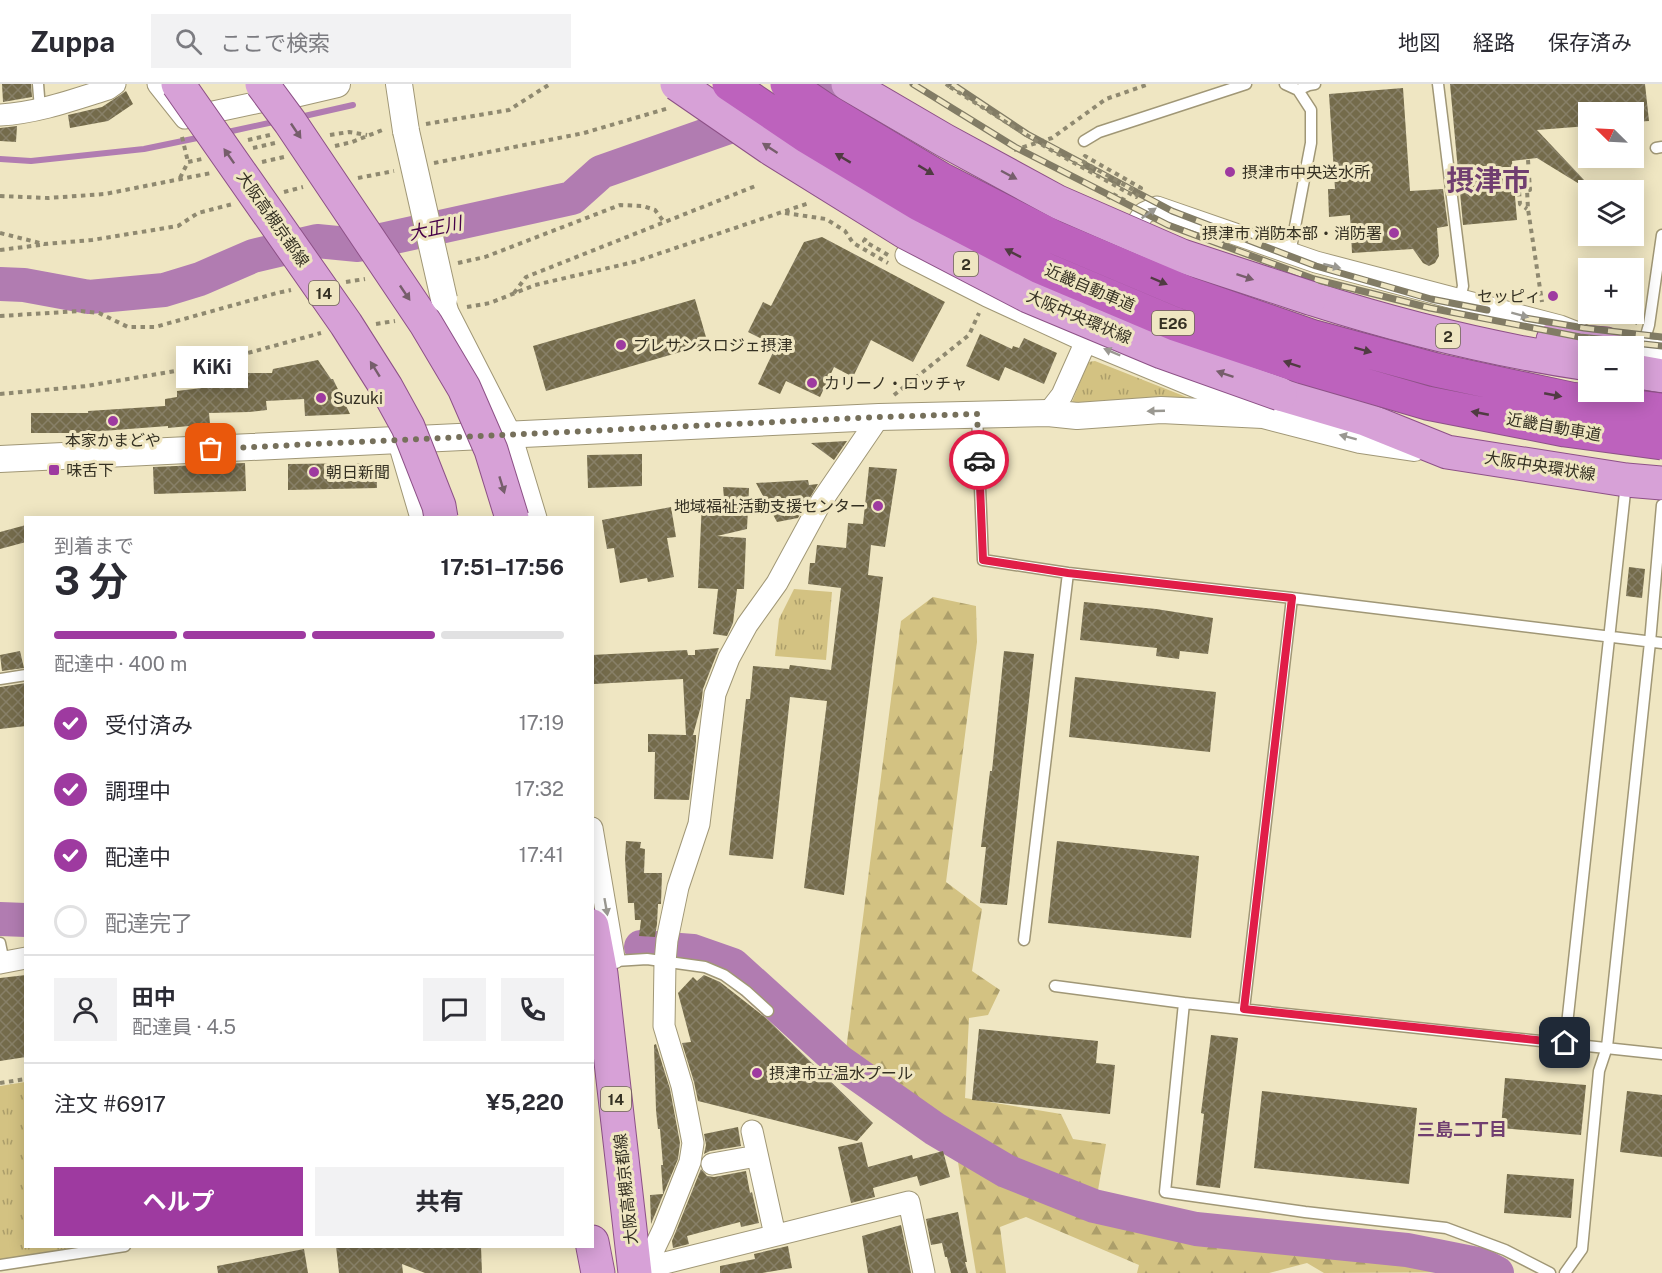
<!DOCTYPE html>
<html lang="ja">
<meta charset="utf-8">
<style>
:root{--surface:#fff;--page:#f2f2f3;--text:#2b2b33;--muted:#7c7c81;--line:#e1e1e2;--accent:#9e3aa0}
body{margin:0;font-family:"Public Sans","Noto Sans JP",sans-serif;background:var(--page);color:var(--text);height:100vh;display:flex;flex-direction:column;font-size:22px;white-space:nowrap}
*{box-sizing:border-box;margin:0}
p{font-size:20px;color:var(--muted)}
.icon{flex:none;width:33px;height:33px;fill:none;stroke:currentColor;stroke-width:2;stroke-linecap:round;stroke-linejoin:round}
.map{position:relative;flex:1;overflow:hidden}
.drawer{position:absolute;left:24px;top:432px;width:570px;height:732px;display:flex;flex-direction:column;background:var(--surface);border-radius:0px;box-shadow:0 3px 15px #0003}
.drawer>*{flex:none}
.needle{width:39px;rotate:294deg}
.controls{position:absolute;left:1578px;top:18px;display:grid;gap:12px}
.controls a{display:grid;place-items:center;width:66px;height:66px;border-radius:0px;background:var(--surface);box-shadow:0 3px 15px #0003;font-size:30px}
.pin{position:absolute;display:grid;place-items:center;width:51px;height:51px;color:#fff;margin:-26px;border-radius:12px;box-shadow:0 3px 9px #0006}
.courier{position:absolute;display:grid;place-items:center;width:60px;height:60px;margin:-30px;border:4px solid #e11d48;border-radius:50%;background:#fff;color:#222;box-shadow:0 2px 8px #0007}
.bubble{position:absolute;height:42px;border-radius:0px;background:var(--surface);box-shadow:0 3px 15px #0003;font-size:20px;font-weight:700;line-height:42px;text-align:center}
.overview em{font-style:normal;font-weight:700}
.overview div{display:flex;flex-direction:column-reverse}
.overview{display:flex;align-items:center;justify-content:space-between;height:102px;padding:0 30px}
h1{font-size:39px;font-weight:700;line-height:45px}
.bar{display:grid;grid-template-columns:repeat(4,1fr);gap:9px 6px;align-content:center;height:72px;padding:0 30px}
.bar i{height:8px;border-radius:4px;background:var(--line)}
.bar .on{background:var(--accent)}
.bar p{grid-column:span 4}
.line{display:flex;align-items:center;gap:15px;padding:0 30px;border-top:2px solid var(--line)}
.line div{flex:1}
.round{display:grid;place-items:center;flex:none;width:63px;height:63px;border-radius:0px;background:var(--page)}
ol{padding:0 30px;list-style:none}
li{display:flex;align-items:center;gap:18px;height:66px}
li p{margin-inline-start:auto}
li .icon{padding:6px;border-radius:50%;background:var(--accent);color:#fff;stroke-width:4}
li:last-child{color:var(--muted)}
li i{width:33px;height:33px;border:3px solid var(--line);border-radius:50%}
.button{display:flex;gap:12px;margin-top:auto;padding:12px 30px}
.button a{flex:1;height:69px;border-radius:0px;background:var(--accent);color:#fff;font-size:24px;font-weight:700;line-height:69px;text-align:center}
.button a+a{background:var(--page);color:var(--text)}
header{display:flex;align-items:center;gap:36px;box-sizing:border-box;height:84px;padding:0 30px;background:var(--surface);border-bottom:2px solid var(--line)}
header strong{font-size:28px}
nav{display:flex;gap:33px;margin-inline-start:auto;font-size:21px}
.search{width:420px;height:54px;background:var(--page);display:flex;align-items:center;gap:15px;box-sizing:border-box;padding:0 21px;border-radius:0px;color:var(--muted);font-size:22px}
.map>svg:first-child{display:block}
</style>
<header>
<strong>Zuppa</strong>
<div class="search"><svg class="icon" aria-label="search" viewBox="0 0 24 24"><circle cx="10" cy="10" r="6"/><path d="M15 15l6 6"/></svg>ここで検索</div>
<nav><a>地図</a><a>経路</a><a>保存済み</a></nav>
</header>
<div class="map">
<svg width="1662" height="1189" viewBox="0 0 1662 1189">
<defs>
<pattern id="grass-tufts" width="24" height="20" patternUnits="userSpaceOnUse" patternTransform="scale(1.5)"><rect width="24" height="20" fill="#d3c282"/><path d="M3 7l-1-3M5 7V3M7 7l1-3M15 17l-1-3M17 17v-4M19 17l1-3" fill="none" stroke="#ac9e6a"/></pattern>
<pattern id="forest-firs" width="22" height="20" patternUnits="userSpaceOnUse" patternTransform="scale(1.5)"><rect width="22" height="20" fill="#d3c282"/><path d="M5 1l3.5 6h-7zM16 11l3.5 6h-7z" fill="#ac9e6a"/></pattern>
<pattern id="building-cross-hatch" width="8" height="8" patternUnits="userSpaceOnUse" patternTransform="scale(1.5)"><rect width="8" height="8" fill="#746b4b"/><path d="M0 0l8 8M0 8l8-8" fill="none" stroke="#888068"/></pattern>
</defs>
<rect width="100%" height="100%" fill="#efe6c2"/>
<!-- grass -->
<path fill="url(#grass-tufts)" d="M1095 277 1194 316 1076 323 1072 318 1088 278Z
M794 505 832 508 826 576 775 572 779 535Z
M25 998 26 1162 95 1163 0 1178V1002Z"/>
<!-- forest -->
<path fill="url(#forest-firs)" d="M933 513 976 522 977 558 946 798 982 825 972 887 1000 906 988 931 969 934 965 1014 1061 1030 1073 1055 1106 1060 1097 1112 1012 1079 939 1038 845 974 901 537Z
M957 1072 1095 1129 1195 1150 1407 1172 1474 1188 1324 1189 1307 1179 1269 1189H1137L1139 1181 1026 1133 1000 1143 1006 1189H976Z"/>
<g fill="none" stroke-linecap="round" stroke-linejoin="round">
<!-- stream -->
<path stroke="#b17cb1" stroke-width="6" d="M300 33 353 21
M223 49 278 37
M0 75 31 77 144 65 202 53"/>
<!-- river -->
<path stroke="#b17cb1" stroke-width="34" d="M0 200 24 201 89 213 164 206 200 195 253 172 317 157 358 161 572 114 601 88 852 0
M0 835 26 836
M641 863 693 867 733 881 840 978 935 1045 1006 1087 1094 1122 1196 1145 1407 1166 1482 1181 1497 1189"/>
</g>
<!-- building -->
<path fill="url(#building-cross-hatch)" d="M2 0H31L32 13 3 18Z
M1450 0H1645L1649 37 1634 38V28H1588V42L1537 46 1585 97 1581 101 1537 74 1512 77 1517 136 1463 141Z
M1403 4 1410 107 1443 105 1448 142 1437 144 1439 172 1435 179 1429 182 1423 179 1413 165 1352 169 1350 131 1329 133 1328 105H1335L1329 10Z
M126 7 133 20 108 37 70 44 68 31 102 23Z
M17 42 16 58 0 57V44Z
M822 153 945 218 913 278 871 256 853 293 834 283 820 313 786 297 780 310 758 300 776 262 748 248 763 218 771 222 804 158Z
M695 215 708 260 546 307 533 262Z
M980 250 1012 265 1013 262 1019 264 1024 254 1057 269 1044 300 1005 283 999 297 966 282Z
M318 276 331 295H333L350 330 305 332 304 315 266 317 267 326 249 328 209 329 210 340 168 344V342L76 349H31V329H88V327L165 322V315L177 313V307L210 303V294L234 292V289H272L273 285Z
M847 357 834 376 811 359Z
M642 370V402L588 404 587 371Z
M245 379 246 407 154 410 153 383Z
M376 379 377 404 288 406V380Z
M869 383 897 385 885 463 871 461 868 491 883 493 844 811 804 804 827 617 790 613 773 775 729 771 746 615H750L753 582 789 585 790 581 831 586 841 504 808 500 810 479H815L817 461 846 464 848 439 863 440Z
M808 396 809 401 818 400 798 434 777 438 756 399Z
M723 403 749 404 747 445 717 452 746 454 744 505H737L733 539 727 552 713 550 718 505 698 504 702 418 724 414Z
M671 423 676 453 667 454 674 493 648 498 647 494 620 499 614 464 607 465 602 436Z
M26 441V458L0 465V448Z
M1629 483 1645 485 1642 514 1626 512Z
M1084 518 1156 525 1213 534 1208 570 1180 567 1179 575 1156 572 1157 564 1080 556Z
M719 564 703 605 701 622 693 651H696V658L689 716 654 715 655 668H648V650L686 651 683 595 594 600 592 571 687 566 688 571H695V566Z
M20 567 24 584 2 587 0 571Z
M1004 567 1034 570 1007 821 980 819 986 763H981L990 687H992Z
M1075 593 1216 608 1210 668 1069 653Z
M26 599V642L0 645V603Z
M626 757 641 758 640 764 645 765 644 789H662L661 820H658L657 840 655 853 639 852 641 836H635L634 819H628L625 775Z
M1057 757 1199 772 1191 854 1048 839Z
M26 891V973L0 977V894Z
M704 891 720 898 766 934 873 1039 857 1057 698 1017 694 998 682 959 691 958 678 909 693 893 697 897Z
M979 945 1098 957 1096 979 1115 981 1110 1030 972 1016Z
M1211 951 1238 954 1220 1104 1196 1101 1204 1030 1201 1029Z
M656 960 670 1005 680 1059 678 1075 651 1140 650 1111 663 1110 661 1081H663L660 1045H658L656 1026 654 961Z
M1505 994 1586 1001 1581 1051 1501 1044Z
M1262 1007 1417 1024 1409 1100 1254 1084Z
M1627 1007 1662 1011V1073L1620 1068Z
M738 1043 741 1062 710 1067 704 1070 706 1061 704 1050Z
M862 1058 868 1083 912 1071 913 1075 943 1067 950 1093 920 1102 917 1092 873 1104 875 1113 851 1119 838 1063Z
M701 1085 707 1092 714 1093 746 1087 750 1109 752 1108 759 1139 741 1143 740 1138 687 1152 689 1160 673 1164 672 1157Z
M1507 1090 1574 1095 1571 1134 1504 1129Z
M958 1128 967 1178H965L968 1189H951L947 1173H945L942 1159 931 1161 926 1135Z
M901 1141 911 1189H868L862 1152Z
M336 1162H481L482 1189H425L402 1180 403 1189H339Z
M788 1162 792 1184 762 1189H720V1182L755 1175 754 1170Z
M304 1165 308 1189H218L217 1182Z"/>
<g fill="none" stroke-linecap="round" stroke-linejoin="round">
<!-- service casing -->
<g stroke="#a09776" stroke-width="13">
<path id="service" d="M38 0 40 25
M1285 0 1298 6 1311 26V59L1290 169
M1438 0 1463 202 1460 214
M1298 6 1309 1 1315 0
M1084 57 1099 48 1246 0
M1656 64 1662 63
M1642 265 1649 241 1662 151
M977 331 983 476 1068 489 1292 514 1662 559
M0 595 26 591
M1024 856 1068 489
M0 859 4 878
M615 877 647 875 705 883 724 891 746 907 768 927
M1055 902 1184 919
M1244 925 1292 514
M1565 959 1626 399
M0 1181 125 1162
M1550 1189 1505 1166 1446 1144 1305 1128 1165 1108 1184 919 1662 970
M1565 1189 1582 1165 1599 987 1607 963 1650 558 1662 421"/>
</g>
<!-- minor casing -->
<g stroke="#a09776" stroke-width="23">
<path id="minor" d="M158 0 185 34 283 13
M0 31C37 29 73 16 108 5L115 0
M1126 161 1133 145 1144 129 1157 123 1316 178 1560 242 1606 260 1625 262
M906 171 987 212 1087 258 1254 327
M444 215 448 228 511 351 536 434
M1634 264 1662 267
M1048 329 1062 311 1099 228
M398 356 421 434
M592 744 614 874
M0 879 26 874
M752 1047 775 1151
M712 1080 757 1072
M645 1184 663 1146 690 1078 693 1059 682 1002 664 942 665 878 667 856 678 803 699 740 715 610 729 574 747 541 777 499 821 418 879 333
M637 1186 909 1118 924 1189"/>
</g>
<!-- tertiary casing -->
<g stroke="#a09776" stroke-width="28">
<path id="tertiary" d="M399 0 406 47
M290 11 337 0
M0 375 879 333 1048 329 1077 332 1161 326 1263 331 1360 356 1414 364"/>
</g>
<!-- primary casing -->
<g stroke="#8d5187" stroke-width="35">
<path id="primary" d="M1310 214C1401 243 1494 266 1588 280
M1553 256 1606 260
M1634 287 1662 292
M1280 310 1365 335 1447 368 1626 396 1662 399
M592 842 601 890 635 1189
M592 1158 598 1189"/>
</g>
<!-- path -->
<path stroke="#8f8970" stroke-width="4" stroke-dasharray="4.5 4.5" stroke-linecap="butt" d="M946 0 950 3
M426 40 509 26 550 0
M330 51 349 48 367 51
M182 53 188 78
M248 56 270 51
M335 62 352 58 385 45
M253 64 275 59
M1014 66 1052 54 1106 15 1149 0
M1528 76 1530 106H1527L1528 125 1542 218
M262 78 284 73
M434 79 584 49 669 24
M1517 81 1520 120 1527 125
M180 94 188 78 202 75
M358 94 394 87
M284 108 303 103
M0 112 48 114 105 110 211 89
M1108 115 1111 109 1128 118
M785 129 826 135 845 147 853 159 888 179
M0 149 44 160 92 156 178 142 198 129 233 120
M866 154 864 157 888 171
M0 166 40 161
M458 179 485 173 620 121 643 122 655 126 664 138
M346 198 365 195
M514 209 526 193 758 101
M467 223 490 219 535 201 634 178 809 119
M0 232 81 227 99 229 128 243H155L277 209 291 206
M1618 236 1637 239
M376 240 395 237
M0 310 87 302 193 284 321 249
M894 311 969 251 979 229
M0 999 26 995"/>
<!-- service -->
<use href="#service" stroke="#fff" stroke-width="10"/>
<!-- minor -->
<use href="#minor" stroke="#fff" stroke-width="21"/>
<!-- tertiary -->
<use href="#tertiary" stroke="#fff" stroke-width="26"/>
<!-- primary -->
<use href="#primary" stroke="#d7a1d7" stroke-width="33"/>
<!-- rail casing -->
<g stroke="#827c65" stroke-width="7">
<path id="rail" d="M913 0 1015 63 1168 141 1314 195 1430 224 1580 253 1662 262
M952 0 1027 50 1172 127 1316 182 1431 215 1487 226
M1525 234 1584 244 1662 253"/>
</g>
<!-- rail -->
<use href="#rail" stroke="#efe6c2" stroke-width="4.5" stroke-dasharray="14" stroke-linecap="butt"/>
<!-- tertiary-bridge casing -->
<g stroke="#a09776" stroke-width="28" stroke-linecap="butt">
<path id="tertiary-bridge" d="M406 47 444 215"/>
</g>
<!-- primary-bridge casing -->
<g stroke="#8d5187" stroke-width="35" stroke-linecap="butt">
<path id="primary-bridge" d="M178 0 346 240 386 303 408 343 439 422 441 434
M262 0 290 38 426 240 464 304 491 366 512 434
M677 0 770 64 905 148 1028 212 1162 268 1280 310
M848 0 944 56 1058 118 1182 172 1310 214"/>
</g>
<!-- motorway-bridge casing -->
<g stroke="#8d5187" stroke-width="35" stroke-linecap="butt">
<path id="motorway-bridge" d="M729 0 806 52 919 120 1040 183 1175 240 1303 283 1427 319 1565 346 1662 359
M787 0 824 25 941 95 1054 153 1187 209 1314 253 1436 286 1571 315 1662 326"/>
</g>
<!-- path-bridge -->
<path stroke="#8f8970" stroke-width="4" stroke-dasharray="4.5 4.5" stroke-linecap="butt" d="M950 3 1049 65 1136 113 1141 104 1085 72 1082 77 1135 107"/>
<!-- tertiary-bridge -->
<use href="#tertiary-bridge" stroke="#fff" stroke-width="26"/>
<!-- primary-bridge -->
<use href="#primary-bridge" stroke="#d7a1d7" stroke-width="33"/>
<!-- motorway-bridge -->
<use href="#motorway-bridge" stroke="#bd62bd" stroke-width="33"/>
</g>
<!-- one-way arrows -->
<defs><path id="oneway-solid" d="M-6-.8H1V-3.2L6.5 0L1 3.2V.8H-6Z" transform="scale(1.5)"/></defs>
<g fill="#765e6b">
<use href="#oneway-solid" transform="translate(296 47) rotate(56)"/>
<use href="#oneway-solid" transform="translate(770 64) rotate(-147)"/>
<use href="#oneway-solid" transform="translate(229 72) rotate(-125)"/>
<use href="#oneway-solid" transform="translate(1009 91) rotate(28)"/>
<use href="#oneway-solid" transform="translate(1245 193) rotate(18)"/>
<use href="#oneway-solid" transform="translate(405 209) rotate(56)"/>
<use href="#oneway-solid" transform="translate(375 285) rotate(-122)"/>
<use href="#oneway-solid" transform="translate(1225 290) rotate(-161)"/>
<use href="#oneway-solid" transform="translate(502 401) rotate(73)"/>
</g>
<g fill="#503b42">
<use href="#oneway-solid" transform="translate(843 74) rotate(-149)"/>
<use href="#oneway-solid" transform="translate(926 86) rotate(31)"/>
<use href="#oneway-solid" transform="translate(1013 169) rotate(-153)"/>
<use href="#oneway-solid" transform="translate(1159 197) rotate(23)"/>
<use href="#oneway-solid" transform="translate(1363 266) rotate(15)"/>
<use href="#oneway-solid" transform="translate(1292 280) rotate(-161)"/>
<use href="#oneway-solid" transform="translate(1553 311) rotate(11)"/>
<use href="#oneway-solid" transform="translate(1480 329) rotate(-169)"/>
</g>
<g fill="#9a9891">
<use href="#oneway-solid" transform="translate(1149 129) rotate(-35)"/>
<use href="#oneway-solid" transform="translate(1332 182) rotate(14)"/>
<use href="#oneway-solid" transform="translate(1520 231) rotate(15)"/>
<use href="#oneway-solid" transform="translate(1112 268) rotate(-157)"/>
<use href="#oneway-solid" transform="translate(1156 327) rotate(178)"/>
<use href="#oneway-solid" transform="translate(1348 353) rotate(-165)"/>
<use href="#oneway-solid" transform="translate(606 823) rotate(80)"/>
</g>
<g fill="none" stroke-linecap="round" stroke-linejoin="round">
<!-- done -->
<path stroke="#76705b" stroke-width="6" stroke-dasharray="0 10.8" d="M211 365 879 333 977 330 979 376"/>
<!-- route -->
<path stroke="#e11d48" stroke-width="8" d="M979 376 983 476 1068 489 1292 514 1244 925 1565 959"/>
</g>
<!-- markers -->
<g fill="#9e3aa0" stroke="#efe6c2" stroke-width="2">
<circle cx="1230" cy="88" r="6"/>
<circle cx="1394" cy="149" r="6"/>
<circle cx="1553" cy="212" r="6"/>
<circle cx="621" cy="261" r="6"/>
<circle cx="812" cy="299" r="6"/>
<circle cx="321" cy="314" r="6"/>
<circle cx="113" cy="337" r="6"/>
<rect x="48" y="380" width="12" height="12" rx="3"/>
<circle cx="314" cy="388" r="6"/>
<circle cx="878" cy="422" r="6"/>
<circle cx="757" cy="989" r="6"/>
</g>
<g text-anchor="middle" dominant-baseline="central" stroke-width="6" stroke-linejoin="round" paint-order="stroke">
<!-- shield labels -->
<g fill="#efe6c2" stroke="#6d6753" stroke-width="1.5">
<rect x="954" y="168" width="24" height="24" rx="4.5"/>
<rect x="309" y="197" width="30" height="24" rx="4.5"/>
<rect x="1152" y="227" width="42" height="24" rx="4.5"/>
<rect x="1436" y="240" width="24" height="24" rx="4.5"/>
<rect x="601" y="1003" width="30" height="24" rx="4.5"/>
</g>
<g font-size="15" font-weight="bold" fill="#353123">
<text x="966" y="180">2</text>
<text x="324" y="209">14</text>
<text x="1173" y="239">E26</text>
<text x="1448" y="252">2</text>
<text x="616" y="1015">14</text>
</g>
<!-- poi labels -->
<g font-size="16" fill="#353123" stroke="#efe6c2" text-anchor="start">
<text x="1242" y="88">摂津市中央送水所</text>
<text x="1382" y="149" text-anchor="end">摂津市 消防本部・消防署</text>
<text x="1541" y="212" text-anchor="end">セッピィ</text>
<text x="633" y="261">プレサンスロジェ摂津</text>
<text x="824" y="299">カリーノ・ロッチャ</text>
<text x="333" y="314">Suzuki</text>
<text x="113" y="356" text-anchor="middle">本家かまどや</text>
<text x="66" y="386">味舌下</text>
<text x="326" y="388">朝日新聞</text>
<text x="866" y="422" text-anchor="end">地域福祉活動支援センター</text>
<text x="769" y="989">摂津市立温水プール</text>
</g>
<!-- street labels -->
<g font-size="16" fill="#353123" stroke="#efe6c2">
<text transform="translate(273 135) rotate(55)">大阪高槻京都線</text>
<text transform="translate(1090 204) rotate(23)">近畿自動車道</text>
<text transform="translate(1079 233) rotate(23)">大阪中央環状線</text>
<text transform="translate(1554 343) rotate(10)">近畿自動車道</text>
<text transform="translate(1540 382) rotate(9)">大阪中央環状線</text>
<text transform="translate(626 1105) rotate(-96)">大阪高槻京都線</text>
</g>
<!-- water labels -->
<g font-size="18" font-style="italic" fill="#470249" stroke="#efe6c2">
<text transform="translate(435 144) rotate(-12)">大正川</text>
</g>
<!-- neighbourhood labels -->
<g font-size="18" font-weight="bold" fill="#703e70" stroke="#efe6c2">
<text x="1462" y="1045">三島二丁目</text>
</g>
<!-- town labels -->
<g font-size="28" font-weight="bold" fill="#703e70" stroke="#efe6c2">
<text x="1488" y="95">摂津市</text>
</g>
</g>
</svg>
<div class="controls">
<a><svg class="needle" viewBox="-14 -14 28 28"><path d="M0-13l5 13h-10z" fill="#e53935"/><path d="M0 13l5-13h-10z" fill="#7c7c81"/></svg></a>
<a><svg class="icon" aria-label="layers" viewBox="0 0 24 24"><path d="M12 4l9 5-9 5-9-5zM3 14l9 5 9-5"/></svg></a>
<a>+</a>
<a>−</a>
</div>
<div class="pin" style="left:211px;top:365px;background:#ea580c"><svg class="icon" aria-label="bag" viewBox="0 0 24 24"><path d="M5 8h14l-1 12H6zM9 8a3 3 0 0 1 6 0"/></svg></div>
<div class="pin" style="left:1565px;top:959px;background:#1f2937"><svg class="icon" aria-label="home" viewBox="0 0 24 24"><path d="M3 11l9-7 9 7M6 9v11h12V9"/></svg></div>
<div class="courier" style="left:979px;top:376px"><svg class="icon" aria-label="car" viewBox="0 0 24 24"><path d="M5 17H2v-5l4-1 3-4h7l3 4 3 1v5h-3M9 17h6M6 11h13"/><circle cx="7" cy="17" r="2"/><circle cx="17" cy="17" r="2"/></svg></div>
<div class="bubble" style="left:176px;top:262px;width:72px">KiKi</div>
<section class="drawer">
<div class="overview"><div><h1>3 分</h1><p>到着まで</p></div><em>17:51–17:56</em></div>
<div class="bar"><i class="on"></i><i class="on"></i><i class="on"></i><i></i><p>配達中 · 400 m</p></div>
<ol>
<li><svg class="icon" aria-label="check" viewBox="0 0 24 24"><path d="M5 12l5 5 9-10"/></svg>受付済み<p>17:19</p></li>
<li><svg class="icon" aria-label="check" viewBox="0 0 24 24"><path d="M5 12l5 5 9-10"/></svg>調理中<p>17:32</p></li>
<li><svg class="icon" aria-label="check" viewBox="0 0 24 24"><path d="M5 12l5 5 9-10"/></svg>配達中<p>17:41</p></li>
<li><i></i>配達完了</li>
</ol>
<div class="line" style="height:108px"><a class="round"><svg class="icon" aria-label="person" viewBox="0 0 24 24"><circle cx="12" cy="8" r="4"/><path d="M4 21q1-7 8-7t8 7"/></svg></a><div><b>田中</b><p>配達員 · 4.5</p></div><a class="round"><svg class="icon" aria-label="chat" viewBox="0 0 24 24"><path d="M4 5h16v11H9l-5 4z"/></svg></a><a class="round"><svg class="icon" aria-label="phone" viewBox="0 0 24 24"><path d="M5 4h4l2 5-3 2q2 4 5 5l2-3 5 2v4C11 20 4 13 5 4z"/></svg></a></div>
<div class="line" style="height:78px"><div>注文 #6917</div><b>¥5,220</b></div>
<div class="button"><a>ヘルプ</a><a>共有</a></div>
</section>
</div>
